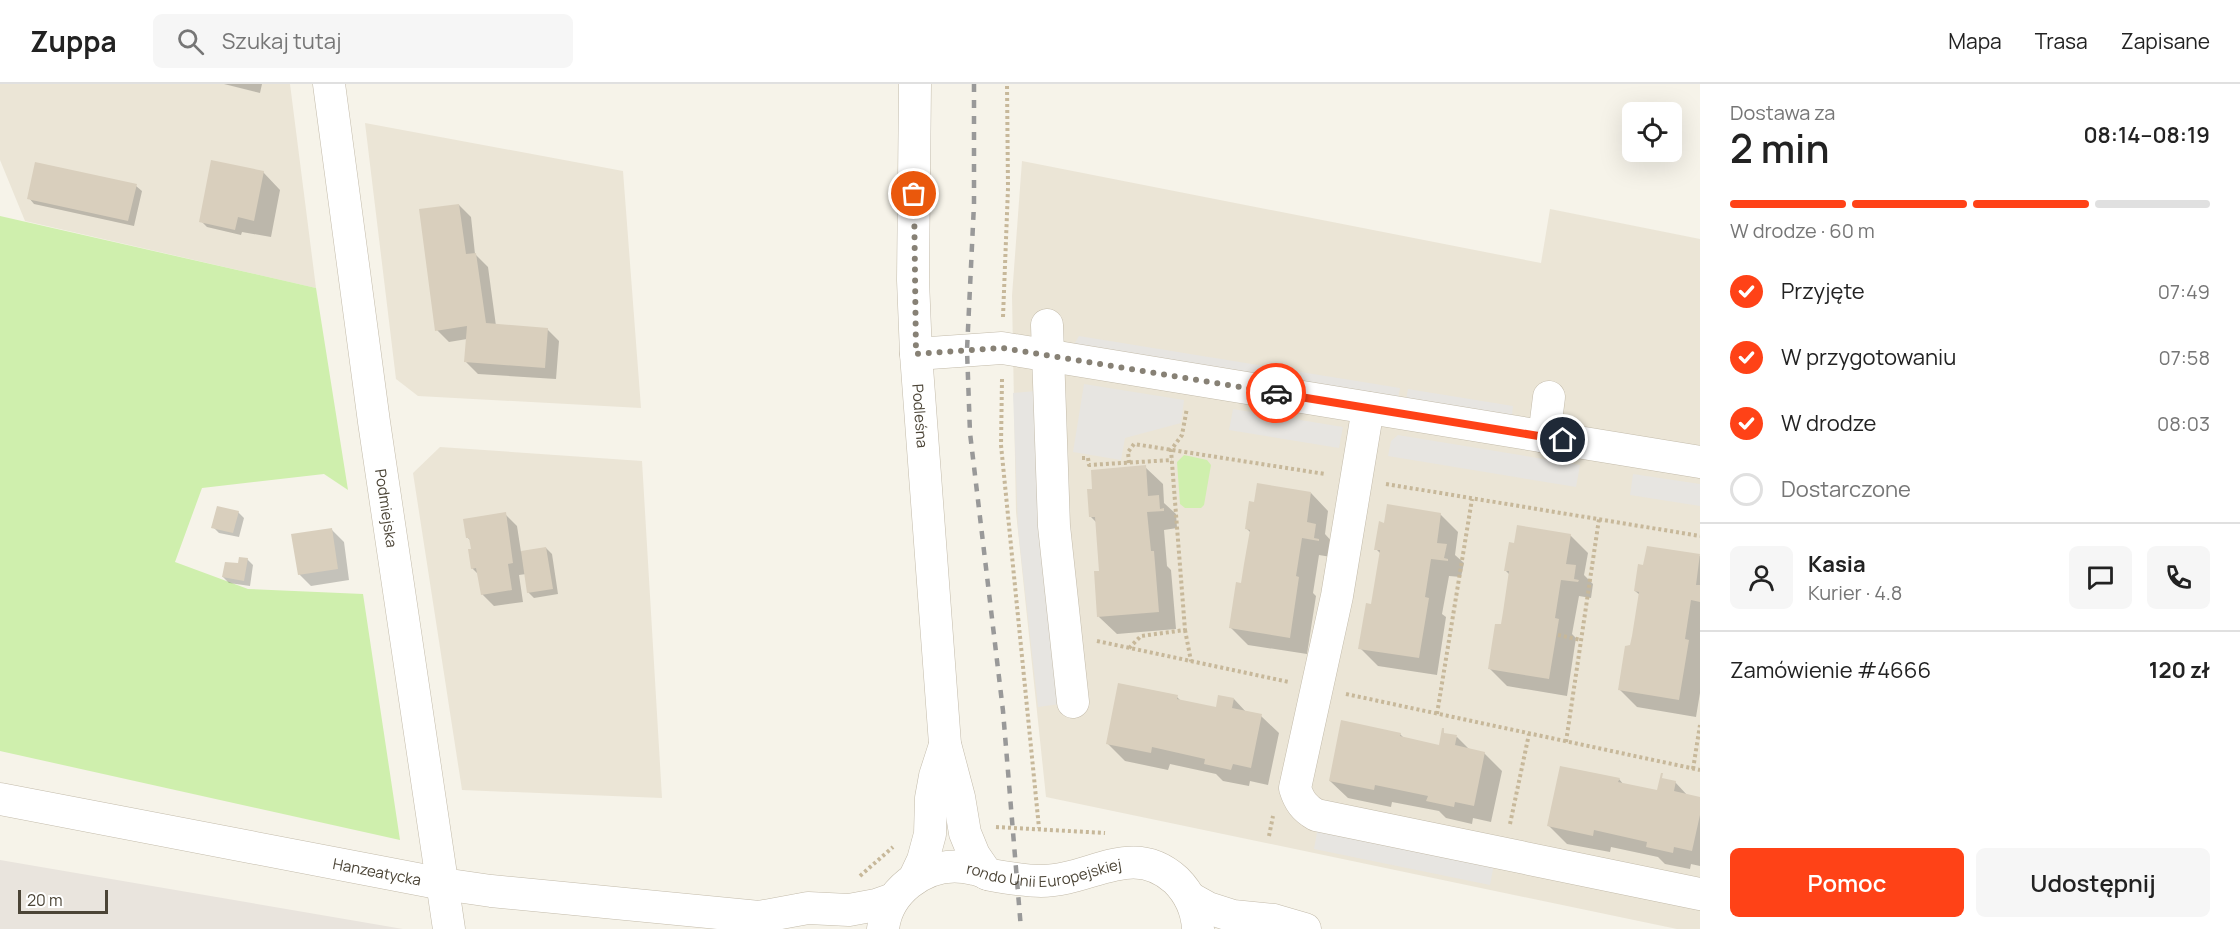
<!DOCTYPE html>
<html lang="pl">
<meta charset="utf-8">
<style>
:root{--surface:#fff;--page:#f6f6f6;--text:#222;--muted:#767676;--line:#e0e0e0;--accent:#ff4217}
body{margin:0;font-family:Manrope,sans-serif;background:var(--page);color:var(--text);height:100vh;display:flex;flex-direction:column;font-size:22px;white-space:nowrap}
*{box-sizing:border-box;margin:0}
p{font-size:20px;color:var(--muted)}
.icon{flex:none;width:33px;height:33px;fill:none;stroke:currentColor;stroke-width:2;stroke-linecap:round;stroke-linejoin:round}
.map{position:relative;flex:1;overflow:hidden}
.side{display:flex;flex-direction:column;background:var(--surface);width:540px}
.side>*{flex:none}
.fabs{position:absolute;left:1622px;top:18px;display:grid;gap:12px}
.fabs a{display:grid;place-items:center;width:60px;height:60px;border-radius:9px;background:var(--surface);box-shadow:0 6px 24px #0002;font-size:30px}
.scale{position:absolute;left:18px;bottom:15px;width:90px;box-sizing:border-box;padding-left:6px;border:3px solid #4b4436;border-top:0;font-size:16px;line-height:21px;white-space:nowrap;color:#4b4436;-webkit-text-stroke:4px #fff;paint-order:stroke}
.pin{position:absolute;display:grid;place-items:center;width:51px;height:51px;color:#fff;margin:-26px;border:3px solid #fff;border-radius:50%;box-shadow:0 2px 6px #0007}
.courier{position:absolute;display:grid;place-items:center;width:60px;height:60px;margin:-30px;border:4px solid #ff4217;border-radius:50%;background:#fff;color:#222;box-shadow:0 2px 8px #0007}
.overview em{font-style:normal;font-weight:600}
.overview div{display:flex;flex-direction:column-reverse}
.overview{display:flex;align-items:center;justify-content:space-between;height:102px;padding:0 30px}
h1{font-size:39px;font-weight:600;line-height:45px}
.bar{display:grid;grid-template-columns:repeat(4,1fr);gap:9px 6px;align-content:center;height:72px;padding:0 30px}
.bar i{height:8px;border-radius:4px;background:var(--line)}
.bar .active{background:var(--accent)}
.bar p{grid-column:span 4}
.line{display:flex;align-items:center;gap:15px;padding:0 30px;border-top:2px solid var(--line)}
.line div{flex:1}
.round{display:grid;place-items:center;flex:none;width:63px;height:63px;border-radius:9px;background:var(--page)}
ol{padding:0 30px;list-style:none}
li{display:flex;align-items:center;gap:18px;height:66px}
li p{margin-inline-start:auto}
li .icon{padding:6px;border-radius:50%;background:var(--accent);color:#fff;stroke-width:4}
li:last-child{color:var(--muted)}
li i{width:33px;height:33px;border:3px solid var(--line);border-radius:50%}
.cta{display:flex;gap:12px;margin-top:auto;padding:12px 30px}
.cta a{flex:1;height:69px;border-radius:9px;background:var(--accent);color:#fff;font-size:24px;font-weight:600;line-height:69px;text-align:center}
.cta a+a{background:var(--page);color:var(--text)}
header{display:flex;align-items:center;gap:36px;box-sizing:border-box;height:84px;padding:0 30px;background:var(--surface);border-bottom:2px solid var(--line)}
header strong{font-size:28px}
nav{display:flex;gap:33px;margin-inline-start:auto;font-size:21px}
.search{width:420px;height:54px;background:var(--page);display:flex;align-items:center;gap:15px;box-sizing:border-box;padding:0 21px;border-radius:9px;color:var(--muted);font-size:22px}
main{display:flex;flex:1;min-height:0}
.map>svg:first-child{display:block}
</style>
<header>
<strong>Zuppa</strong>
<div class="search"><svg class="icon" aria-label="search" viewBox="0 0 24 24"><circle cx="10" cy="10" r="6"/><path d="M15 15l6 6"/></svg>Szukaj tutaj</div>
<nav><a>Mapa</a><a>Trasa</a><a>Zapisane</a></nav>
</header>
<main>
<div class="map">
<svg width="1700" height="845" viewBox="0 0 1700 845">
<rect width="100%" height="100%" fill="#f6f3e9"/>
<!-- residential -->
<path fill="#ebe5d6" d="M0 0H290L316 204 25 137 0 76Z
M365 39 623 87 641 324 418 312 396 295Z
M1022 77 1541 179 1550 125 1700 155V845H1677L1046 713 1016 428 1012 212Z
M440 363 642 377 662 714 462 706 413 389Z"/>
<!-- industrial -->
<path fill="#e9e4dd" d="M0 776 403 845H0Z"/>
<!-- green -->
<path fill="#cfefad" d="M0 132 316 204 348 406 324 390 202 404 175 478 248 505 363 510 400 756 0 667Z
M1184 371 1207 376 1211 381 1204 421 1201 424H1185L1180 420 1177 378Z"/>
<!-- parking -->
<path fill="#e7e5e1" d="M1079 252 1400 304 1398 314 1073 262Z
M1084 300 1184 316 1181 339 1125 354 1121 376 1073 368Z
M1408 305 1513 322 1512 332 1406 315Z
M1036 307 1060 620 1038 623 1018 445 1013 309Z
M1233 325 1343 343 1339 364 1229 346Z
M1398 351 1580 381 1576 403 1388 372 1391 357Z
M1633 390 1700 400V422L1630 411Z
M1318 743 1494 780 1490 801 1314 765Z"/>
<!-- shadow -->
<path fill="#0003" d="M224 0H262L260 9Z
M263 88 280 106 271 153 242 148 241 151 207 143 201 137Z
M136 102 142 107 134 142 34 120 29 114Z
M459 121 471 133 475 170 488 183 496 242 547 245 559 257 556 295 478 290 466 278 467 255 449 258 437 246Z
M1145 383 1163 400 1164 419 1176 430 1177 444 1164 446 1167 482 1171 486 1176 545 1117 550 1099 533 1101 488 1097 439 1091 433Z
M1311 409 1328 427 1325 450 1333 459 1331 473 1319 471 1313 509 1316 512 1307 570 1248 561 1230 543 1242 501 1251 449 1246 444Z
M238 428 244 434 239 453 219 449 213 443Z
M505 430 517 442 521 468 546 464 552 470 558 510 534 514 528 508 526 490 519 491 523 518 494 522 482 510 479 491 472 484V466L471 457 468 454Z
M1440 430 1458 448 1455 471 1464 479 1461 493 1449 492 1442 530 1446 533 1437 591 1378 582 1360 564 1372 522 1381 470 1376 465 1385 440Z
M332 446 344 458 349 496 311 502 299 490Z
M1570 451 1588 469 1584 491 1593 500 1591 514 1579 512 1572 550 1576 554 1567 612 1507 602 1490 585 1502 542 1510 491 1505 486Z
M1648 463 1700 472V609L1696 633 1637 623 1620 606 1632 563 1640 511 1635 507 1645 482Z
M247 475 253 481 250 502 229 499 223 493Z
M1177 613 1182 618 1217 625 1234 615 1247 629 1261 632 1279 649 1268 701 1250 697 1249 702 1223 697 1216 690 1170 680 1168 686 1125 677 1107 659Z
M1400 650 1405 655 1440 662 1457 653 1470 666 1484 669 1502 687 1491 738 1473 734 1472 740 1446 734 1439 727 1392 718 1391 723 1348 714 1330 697Z
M1619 695 1624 701 1658 708 1675 698 1688 712 1700 714V782L1691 780 1690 785 1665 780 1658 773 1611 763 1610 768 1567 760 1549 742Z"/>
<!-- building -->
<path fill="#d9cfbd" d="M211 76 264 87 254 137 238 133 235 146 199 138Z
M35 78 137 100 128 137 27 115Z
M459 120 466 170 476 169 486 239 548 244 545 284 464 278 467 242 435 247 419 125Z
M1146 381 1148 412 1159 411 1160 425 1164 424V427L1147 428 1151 467H1154L1159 528 1097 533 1094 487H1099L1095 433H1089L1087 405H1092L1091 386Z
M1257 399 1311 408 1307 438 1316 440 1314 454 1319 455V457L1302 454 1296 492 1299 493 1290 554 1229 544 1236 498 1241 499 1244 480 1250 446 1245 445 1249 417 1254 418Z
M1387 420 1441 429 1437 459 1447 460 1444 474 1448 475V477L1431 475 1425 513 1429 514 1419 574 1358 565 1366 519 1371 520 1380 466H1374L1379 437 1384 439Z
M217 422 239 427 233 449 211 444Z
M506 428 513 479 508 480 512 506 481 511 476 484 471 485 468 465H471L469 454H466L463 435Z
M1517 441 1571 450 1566 480 1576 481 1574 495 1579 496 1578 498 1561 496 1555 534 1559 535 1549 595 1488 585 1495 540H1501L1503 528 1509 487H1504L1509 458 1514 459Z
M332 444 338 485 298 491 291 450Z
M1647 462 1700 470 1696 501H1700V518L1691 516 1685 555 1689 556 1679 616 1618 606 1625 562 1630 561 1632 552 1639 508 1634 507 1638 480 1643 481Z
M546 463 553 505 527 509 521 467Z
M239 473 248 474 244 497 222 493 225 478 238 479Z
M1118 599 1178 611 1177 615 1216 623 1218 611 1234 614 1232 624 1262 630 1251 684 1233 680 1231 686 1204 680 1205 675 1152 663 1151 669 1106 660Z
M1341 636 1401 649 1400 652 1439 661 1442 644H1444V649L1457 651 1455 661 1485 668 1474 722 1455 718 1454 723 1426 717 1428 712 1375 701 1374 706 1329 697Z
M1560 682 1620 694 1618 698 1657 706 1661 689H1663L1662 694 1676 697 1674 707 1700 713V731L1692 767 1674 763 1673 769 1646 763 1647 758 1594 746 1593 752 1547 742Z"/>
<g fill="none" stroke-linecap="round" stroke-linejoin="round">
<!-- minor casing -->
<g stroke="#c3bbaa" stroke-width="33">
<g id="minor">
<path id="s1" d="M329 0 374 338 449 845"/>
<path id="s2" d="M915 0 913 196 916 270 945 660 959 713 965 749 974 771 987 790"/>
<path d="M1047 241 1054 442 1073 618"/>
<path d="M916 270 1002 264 1700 378"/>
<path d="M1368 324 1337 512 1295 704C1299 717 1304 724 1316 731L1700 810"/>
<path d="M1544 353 1549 313"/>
<path id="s3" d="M0 715 443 800 491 807 759 833 808 824 849 826 876 821 893 815"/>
<path d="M914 795 923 776 930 750 931 714 935 692 945 661"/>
<path d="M1190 814 1208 824 1233 832 1274 836 1305 845"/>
<path id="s4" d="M883 845C885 826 894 811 909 799 928 784 951 779 974 785 980 786 985 789 991 791 1008 794 1025 797 1041 797 1091 797 1132 756 1176 796 1190 810 1197 826 1198 845"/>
</g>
</g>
<!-- path -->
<path stroke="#c7b89a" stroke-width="4" stroke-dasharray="3 3" stroke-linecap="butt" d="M1003 233 1008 104 1007 0
M1002 295 1001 361 1039 744
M1082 374H1088L1089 381 1172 376
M1129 379 1128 368 1134 360 1325 390
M1386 400 1700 452
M1185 546 1191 577
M1558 551 1581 556
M1097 557 1289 598
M1129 564 1141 552 1185 546 1171 366 1182 351 1187 324
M1346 610 1700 686
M1437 630 1472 415
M1566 658 1599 435
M1693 685 1700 641
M1510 740 1529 650
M996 743 1105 749
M1269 752 1273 732
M860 792 893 763"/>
<!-- minor -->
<use href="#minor" stroke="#fff" stroke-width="32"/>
<!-- rail -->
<path stroke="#999" stroke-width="4.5" stroke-dasharray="8 8" stroke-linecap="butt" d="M974 0V120L967 266 970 349 1003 627 1021 845"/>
</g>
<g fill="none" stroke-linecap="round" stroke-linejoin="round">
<!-- done -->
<path stroke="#878175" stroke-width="6" stroke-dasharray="0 10.8" d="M914 110 916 270 1002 264 1276 309"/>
<!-- route -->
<path stroke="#ff4217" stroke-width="8" d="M1276 309 1563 356"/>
</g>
<g text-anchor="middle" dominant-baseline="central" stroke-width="4.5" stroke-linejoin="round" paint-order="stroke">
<!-- street labels -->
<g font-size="15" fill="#4b4436" stroke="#fff">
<text stroke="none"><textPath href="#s2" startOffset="332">Podleśna</textPath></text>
<text stroke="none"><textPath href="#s1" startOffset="428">Podmiejska</textPath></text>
<text stroke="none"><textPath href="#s4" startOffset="195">rondo Unii Europejskiej</textPath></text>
<text stroke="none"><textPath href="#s3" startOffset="384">Hanzeatycka</textPath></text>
</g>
</g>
</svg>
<div class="fabs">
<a><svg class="icon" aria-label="locate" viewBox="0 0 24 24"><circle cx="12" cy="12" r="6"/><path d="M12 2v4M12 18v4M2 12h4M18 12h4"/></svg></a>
</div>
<div class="scale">20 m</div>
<div class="pin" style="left:914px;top:110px;background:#ea580c"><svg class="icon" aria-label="bag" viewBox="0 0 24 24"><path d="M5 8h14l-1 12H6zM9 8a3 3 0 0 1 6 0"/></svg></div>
<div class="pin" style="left:1563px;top:356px;background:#1f2937"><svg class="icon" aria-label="home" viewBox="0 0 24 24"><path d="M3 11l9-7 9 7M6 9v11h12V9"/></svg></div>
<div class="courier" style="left:1276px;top:309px"><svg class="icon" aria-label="car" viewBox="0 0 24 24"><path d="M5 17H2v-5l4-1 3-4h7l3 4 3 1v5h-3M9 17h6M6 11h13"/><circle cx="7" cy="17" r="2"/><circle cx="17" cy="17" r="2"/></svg></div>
</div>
<section class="side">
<div class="overview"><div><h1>2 min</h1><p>Dostawa za</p></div><em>08:14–08:19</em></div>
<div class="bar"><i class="active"></i><i class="active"></i><i class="active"></i><i></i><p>W drodze · 60 m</p></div>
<ol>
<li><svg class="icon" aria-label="check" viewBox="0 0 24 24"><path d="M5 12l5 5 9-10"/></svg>Przyjęte<p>07:49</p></li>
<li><svg class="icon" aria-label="check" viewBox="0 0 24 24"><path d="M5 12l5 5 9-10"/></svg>W przygotowaniu<p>07:58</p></li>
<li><svg class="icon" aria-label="check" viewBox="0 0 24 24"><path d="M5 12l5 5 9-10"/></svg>W drodze<p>08:03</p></li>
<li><i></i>Dostarczone</li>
</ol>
<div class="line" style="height:108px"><a class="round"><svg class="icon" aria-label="person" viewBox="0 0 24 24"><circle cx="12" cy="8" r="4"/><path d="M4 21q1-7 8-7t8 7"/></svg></a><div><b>Kasia</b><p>Kurier · 4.8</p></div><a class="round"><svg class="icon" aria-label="chat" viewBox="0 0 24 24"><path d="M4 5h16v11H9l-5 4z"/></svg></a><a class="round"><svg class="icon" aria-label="phone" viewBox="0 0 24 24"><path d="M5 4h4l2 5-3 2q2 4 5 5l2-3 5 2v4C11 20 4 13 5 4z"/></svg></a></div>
<div class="line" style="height:78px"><div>Zamówienie #4666</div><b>120 zł</b></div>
<div class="cta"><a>Pomoc</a><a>Udostępnij</a></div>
</section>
</main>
